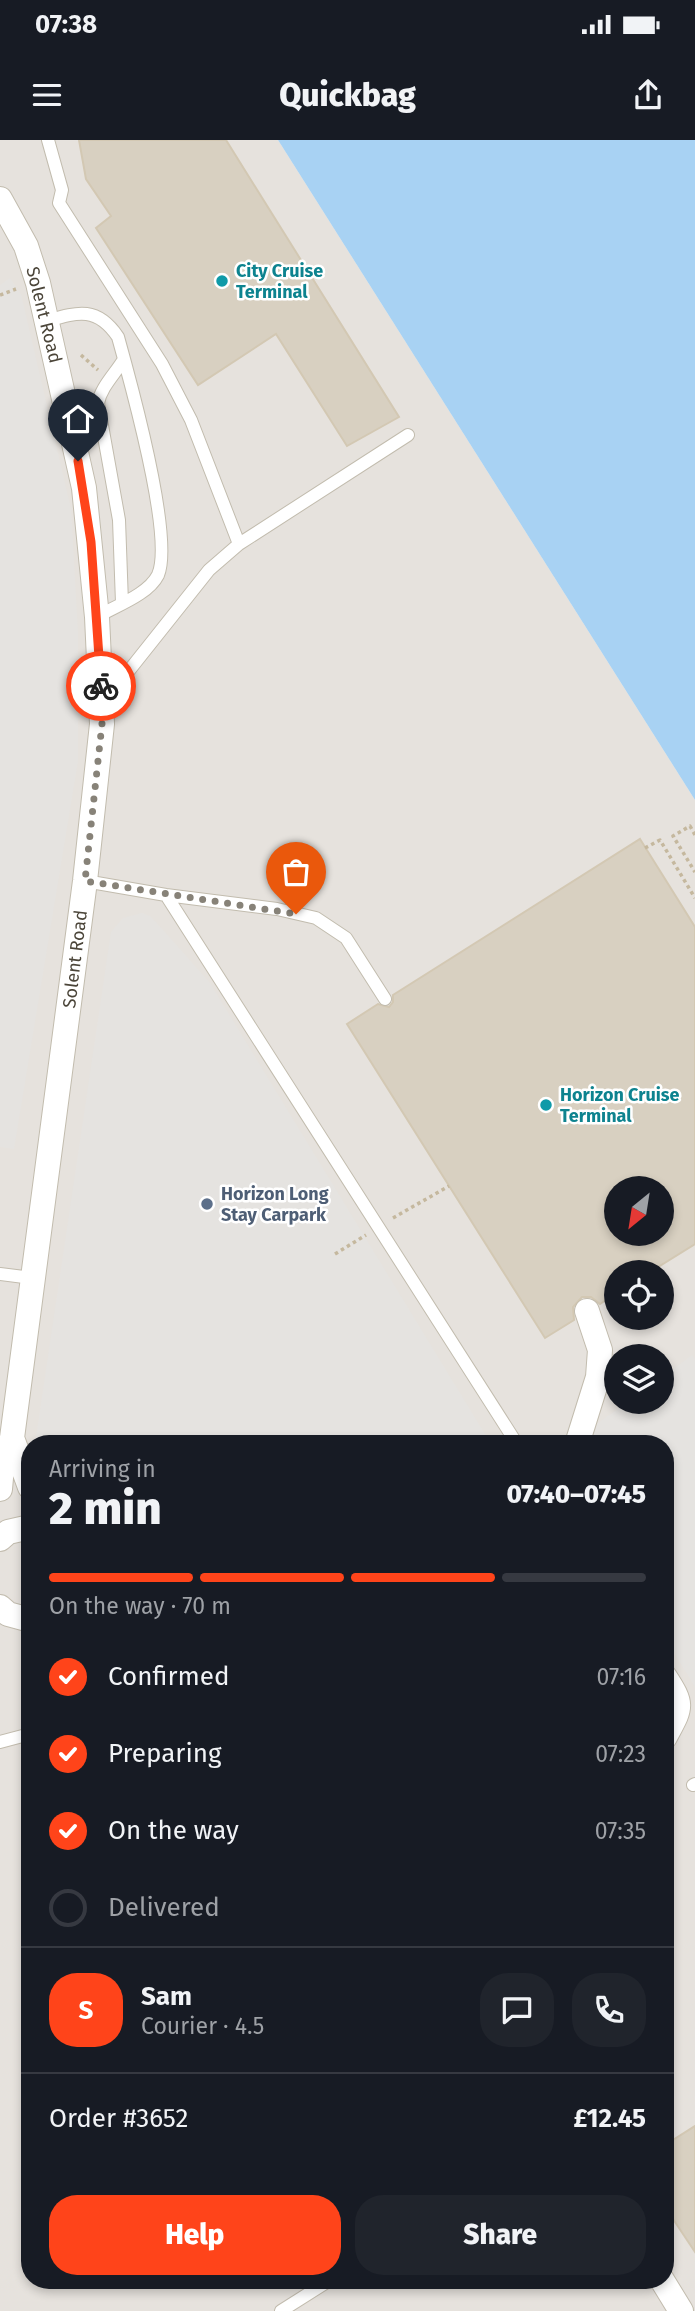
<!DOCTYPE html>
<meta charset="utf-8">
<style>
:root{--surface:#171b24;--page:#20242c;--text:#f1f3f6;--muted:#9ea1a6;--line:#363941;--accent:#ff441a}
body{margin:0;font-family:"Fira Sans",sans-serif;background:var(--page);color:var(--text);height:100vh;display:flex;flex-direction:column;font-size:26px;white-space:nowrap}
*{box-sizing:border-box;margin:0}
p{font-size:23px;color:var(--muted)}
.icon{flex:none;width:38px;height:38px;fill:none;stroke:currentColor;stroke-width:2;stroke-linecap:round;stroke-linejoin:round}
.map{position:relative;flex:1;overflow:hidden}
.drawer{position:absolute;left:21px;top:1295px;width:653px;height:854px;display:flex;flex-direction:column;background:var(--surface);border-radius:28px;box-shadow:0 4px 10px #0003}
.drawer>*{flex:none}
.needle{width:46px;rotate:210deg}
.fabs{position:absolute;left:604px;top:1036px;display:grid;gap:14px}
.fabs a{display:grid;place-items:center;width:70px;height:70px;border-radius:50%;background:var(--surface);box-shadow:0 4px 10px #0003;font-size:35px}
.pin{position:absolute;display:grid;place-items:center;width:60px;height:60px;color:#fff;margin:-72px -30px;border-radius:50% 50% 50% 0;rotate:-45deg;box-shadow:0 0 7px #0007}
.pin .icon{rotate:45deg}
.courier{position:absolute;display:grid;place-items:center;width:70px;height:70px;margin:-35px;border:5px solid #ff441a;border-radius:50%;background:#fff;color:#222;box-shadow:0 2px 9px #0007}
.head em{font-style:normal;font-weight:800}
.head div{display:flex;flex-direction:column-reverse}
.head{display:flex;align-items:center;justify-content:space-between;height:119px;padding:0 28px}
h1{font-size:46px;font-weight:800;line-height:52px}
.bar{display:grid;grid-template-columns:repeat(4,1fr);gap:10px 7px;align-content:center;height:84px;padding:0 28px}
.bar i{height:9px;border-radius:5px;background:var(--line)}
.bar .selected{background:var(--accent)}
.bar p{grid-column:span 4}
.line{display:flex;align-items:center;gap:18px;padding:0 28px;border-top:2px solid var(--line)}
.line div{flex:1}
.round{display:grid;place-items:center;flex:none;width:74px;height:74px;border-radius:28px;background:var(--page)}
ol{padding:0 28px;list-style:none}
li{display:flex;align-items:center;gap:21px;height:77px}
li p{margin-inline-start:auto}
li .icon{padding:7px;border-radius:50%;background:var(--accent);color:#fff;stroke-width:4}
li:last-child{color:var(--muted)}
li i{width:38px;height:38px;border:4px solid var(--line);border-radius:50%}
.primary-button{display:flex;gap:14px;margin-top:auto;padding:14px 28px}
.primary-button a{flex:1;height:80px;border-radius:28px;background:var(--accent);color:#fff;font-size:28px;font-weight:800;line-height:80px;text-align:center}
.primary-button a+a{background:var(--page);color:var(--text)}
.status{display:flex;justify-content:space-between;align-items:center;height:49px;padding:0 35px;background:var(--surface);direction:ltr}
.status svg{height:19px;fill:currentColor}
header{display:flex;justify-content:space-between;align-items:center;height:91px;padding:0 28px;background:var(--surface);font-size:32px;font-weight:800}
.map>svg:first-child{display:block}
</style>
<div class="status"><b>07:38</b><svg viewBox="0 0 49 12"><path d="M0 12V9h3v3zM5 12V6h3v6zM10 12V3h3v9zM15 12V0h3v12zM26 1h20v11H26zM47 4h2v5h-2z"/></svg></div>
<header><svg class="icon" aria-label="menu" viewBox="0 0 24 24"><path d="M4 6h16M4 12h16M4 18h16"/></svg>Quickbag<svg class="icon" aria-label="share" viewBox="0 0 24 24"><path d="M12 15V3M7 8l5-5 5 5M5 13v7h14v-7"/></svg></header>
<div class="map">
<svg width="695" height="2171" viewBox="0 0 695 2171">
<rect width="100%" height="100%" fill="#f6f3ec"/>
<!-- industrial -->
<path fill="#e6e2dd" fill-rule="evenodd" d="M0 0H278L695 660V2171H0ZM616 1048H662V1094H616ZM616 1132H662V1178H616ZM616 1216H662V1262H616ZM30 1304H665V2140H30Z"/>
<!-- parking -->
<path fill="#e5e3e0" d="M10 138 21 154 71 369 78 491V621L14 1009 0 1007V145Z
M142 773 150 776 164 791 210 843 491 1304H35L111 792 123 778Z
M692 1215 695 1219V1547L665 1498V1304H589L595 1285 628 1262H662V1238Z"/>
<!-- water -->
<path fill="#a8d2f3" d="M278 0H695V660Z"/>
<!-- building -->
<path fill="#d8d0c1" stroke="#d3c8b3" stroke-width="2" fill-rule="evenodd" d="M79 0H226L399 277 347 306 276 194 198 245 96 88 111 76 86 39Z
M640 699 695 787V1104L650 1132H616V1153L600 1164 591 1157H582L573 1167 574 1180 545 1198 347 884 378 864 389 867 393 862V855ZM616 1048H662V1094H616Z
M695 1986V2112L665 2067V2005Z"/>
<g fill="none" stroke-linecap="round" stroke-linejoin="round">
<!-- service casing -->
<g stroke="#c2bcae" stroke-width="14">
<path id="service" d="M48 0 62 50 59 63 162 224 191 280 239 404
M47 181C78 172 97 166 118 197 130 240 174 398 158 435 148 455 115 466 97 477
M122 463 119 380 98 263C101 247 115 234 124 219
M104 562 209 430 239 404 408 295
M85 741 166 755 277 769 316 778 346 798 385 859
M166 755 517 1304
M0 1134 32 1138
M0 1602 30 1594
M693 1645 695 1644
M281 2171 330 2140"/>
</g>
<!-- minor casing -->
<g stroke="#c2bcae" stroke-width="26">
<path id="minor" d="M0 59 26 106 38 143 84 348 97 477 102 584 85 741 12 1298 2 1327 0 1349
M12 1298 30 1347
M577 1304 598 1237 600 1210 587 1171
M0 1399 8 1392 30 1387
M0 1467 8 1474 30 1480
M665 1537C684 1566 681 1567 665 1597
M662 2140 681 2171"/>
</g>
<!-- path -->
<path stroke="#c5b89e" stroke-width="3.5" stroke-dasharray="3.5 3.5" stroke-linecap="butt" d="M0 155 16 149
M81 215 98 230
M695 695 690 686 673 696 695 732
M645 708 660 700 695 758
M393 1078 449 1046
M335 1114 366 1095"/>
<!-- service -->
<use href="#service" stroke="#fff" stroke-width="12"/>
<!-- minor -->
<use href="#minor" stroke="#fff" stroke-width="24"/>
</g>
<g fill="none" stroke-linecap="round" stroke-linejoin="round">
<!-- done -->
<path stroke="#878278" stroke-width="7" stroke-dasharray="0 12.6" d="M101 546 102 584 85 741 296 774"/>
<!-- route -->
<path stroke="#ff441a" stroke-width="9" d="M78 321 91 402 101 546"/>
</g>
<!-- markers -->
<g fill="#0f9aa8" stroke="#fff" stroke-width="2.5">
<circle cx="222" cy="141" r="7"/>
<circle cx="546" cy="965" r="7"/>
</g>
<circle fill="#5c6f8a" stroke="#fff" stroke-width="2.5" cx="207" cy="1064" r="7"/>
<g text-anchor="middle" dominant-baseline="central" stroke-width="5" stroke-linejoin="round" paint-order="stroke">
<!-- culture labels -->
<g font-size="18" font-weight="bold" fill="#0d838f" stroke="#fff" text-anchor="start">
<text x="236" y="131">City Cruise<tspan x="236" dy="21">Terminal</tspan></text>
<text x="560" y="955">Horizon Cruise<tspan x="560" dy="21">Terminal</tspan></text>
</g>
<!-- street labels -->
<g font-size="18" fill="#4b4539" stroke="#fff">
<text transform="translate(44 175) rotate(76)">Solent Road</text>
<text transform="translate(75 819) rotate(-83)">Solent Road</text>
</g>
<!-- service labels -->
<g font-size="18" font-weight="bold" fill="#4e5e75" stroke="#fff" text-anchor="start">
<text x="221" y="1054">Horizon Long<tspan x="221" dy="21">Stay Carpark</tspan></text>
</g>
</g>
</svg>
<div class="fabs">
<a><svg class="needle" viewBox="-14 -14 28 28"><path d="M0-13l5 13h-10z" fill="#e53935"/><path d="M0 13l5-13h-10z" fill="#9ea1a6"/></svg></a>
<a><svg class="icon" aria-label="locate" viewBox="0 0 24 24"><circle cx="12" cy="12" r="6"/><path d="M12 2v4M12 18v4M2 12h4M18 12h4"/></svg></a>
<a><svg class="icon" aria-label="layers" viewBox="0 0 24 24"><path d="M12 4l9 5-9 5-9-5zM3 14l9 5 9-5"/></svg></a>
</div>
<div class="pin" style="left:296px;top:774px;background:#ea580c"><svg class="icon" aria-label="bag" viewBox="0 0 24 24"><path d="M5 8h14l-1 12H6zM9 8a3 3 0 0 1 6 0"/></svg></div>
<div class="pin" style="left:78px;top:321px;background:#1f2937"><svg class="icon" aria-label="home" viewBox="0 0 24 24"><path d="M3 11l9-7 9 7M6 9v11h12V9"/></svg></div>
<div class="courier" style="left:101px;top:546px"><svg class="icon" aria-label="bike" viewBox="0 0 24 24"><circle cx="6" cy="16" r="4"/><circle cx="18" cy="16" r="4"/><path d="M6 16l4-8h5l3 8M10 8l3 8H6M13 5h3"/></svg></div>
<section class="drawer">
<div class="head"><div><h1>2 min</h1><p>Arriving in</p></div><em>07:40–07:45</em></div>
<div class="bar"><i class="selected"></i><i class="selected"></i><i class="selected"></i><i></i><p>On the way · 70 m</p></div>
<ol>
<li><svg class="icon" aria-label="check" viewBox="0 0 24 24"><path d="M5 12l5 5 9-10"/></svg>Confirmed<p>07:16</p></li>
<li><svg class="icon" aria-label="check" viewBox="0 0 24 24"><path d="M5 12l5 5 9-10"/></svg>Preparing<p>07:23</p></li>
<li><svg class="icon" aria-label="check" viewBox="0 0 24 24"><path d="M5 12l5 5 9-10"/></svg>On the way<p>07:35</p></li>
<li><i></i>Delivered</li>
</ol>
<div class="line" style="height:126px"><b class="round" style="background:var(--accent);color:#fff">S</b><div><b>Sam</b><p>Courier · 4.5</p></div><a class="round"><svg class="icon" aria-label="chat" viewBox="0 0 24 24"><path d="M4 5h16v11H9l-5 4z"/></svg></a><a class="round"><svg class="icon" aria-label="phone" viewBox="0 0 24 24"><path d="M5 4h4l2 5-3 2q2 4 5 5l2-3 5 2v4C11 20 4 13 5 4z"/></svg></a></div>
<div class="line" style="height:91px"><div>Order #3652</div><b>£12.45</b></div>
<div class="primary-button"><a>Help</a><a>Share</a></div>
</section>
</div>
